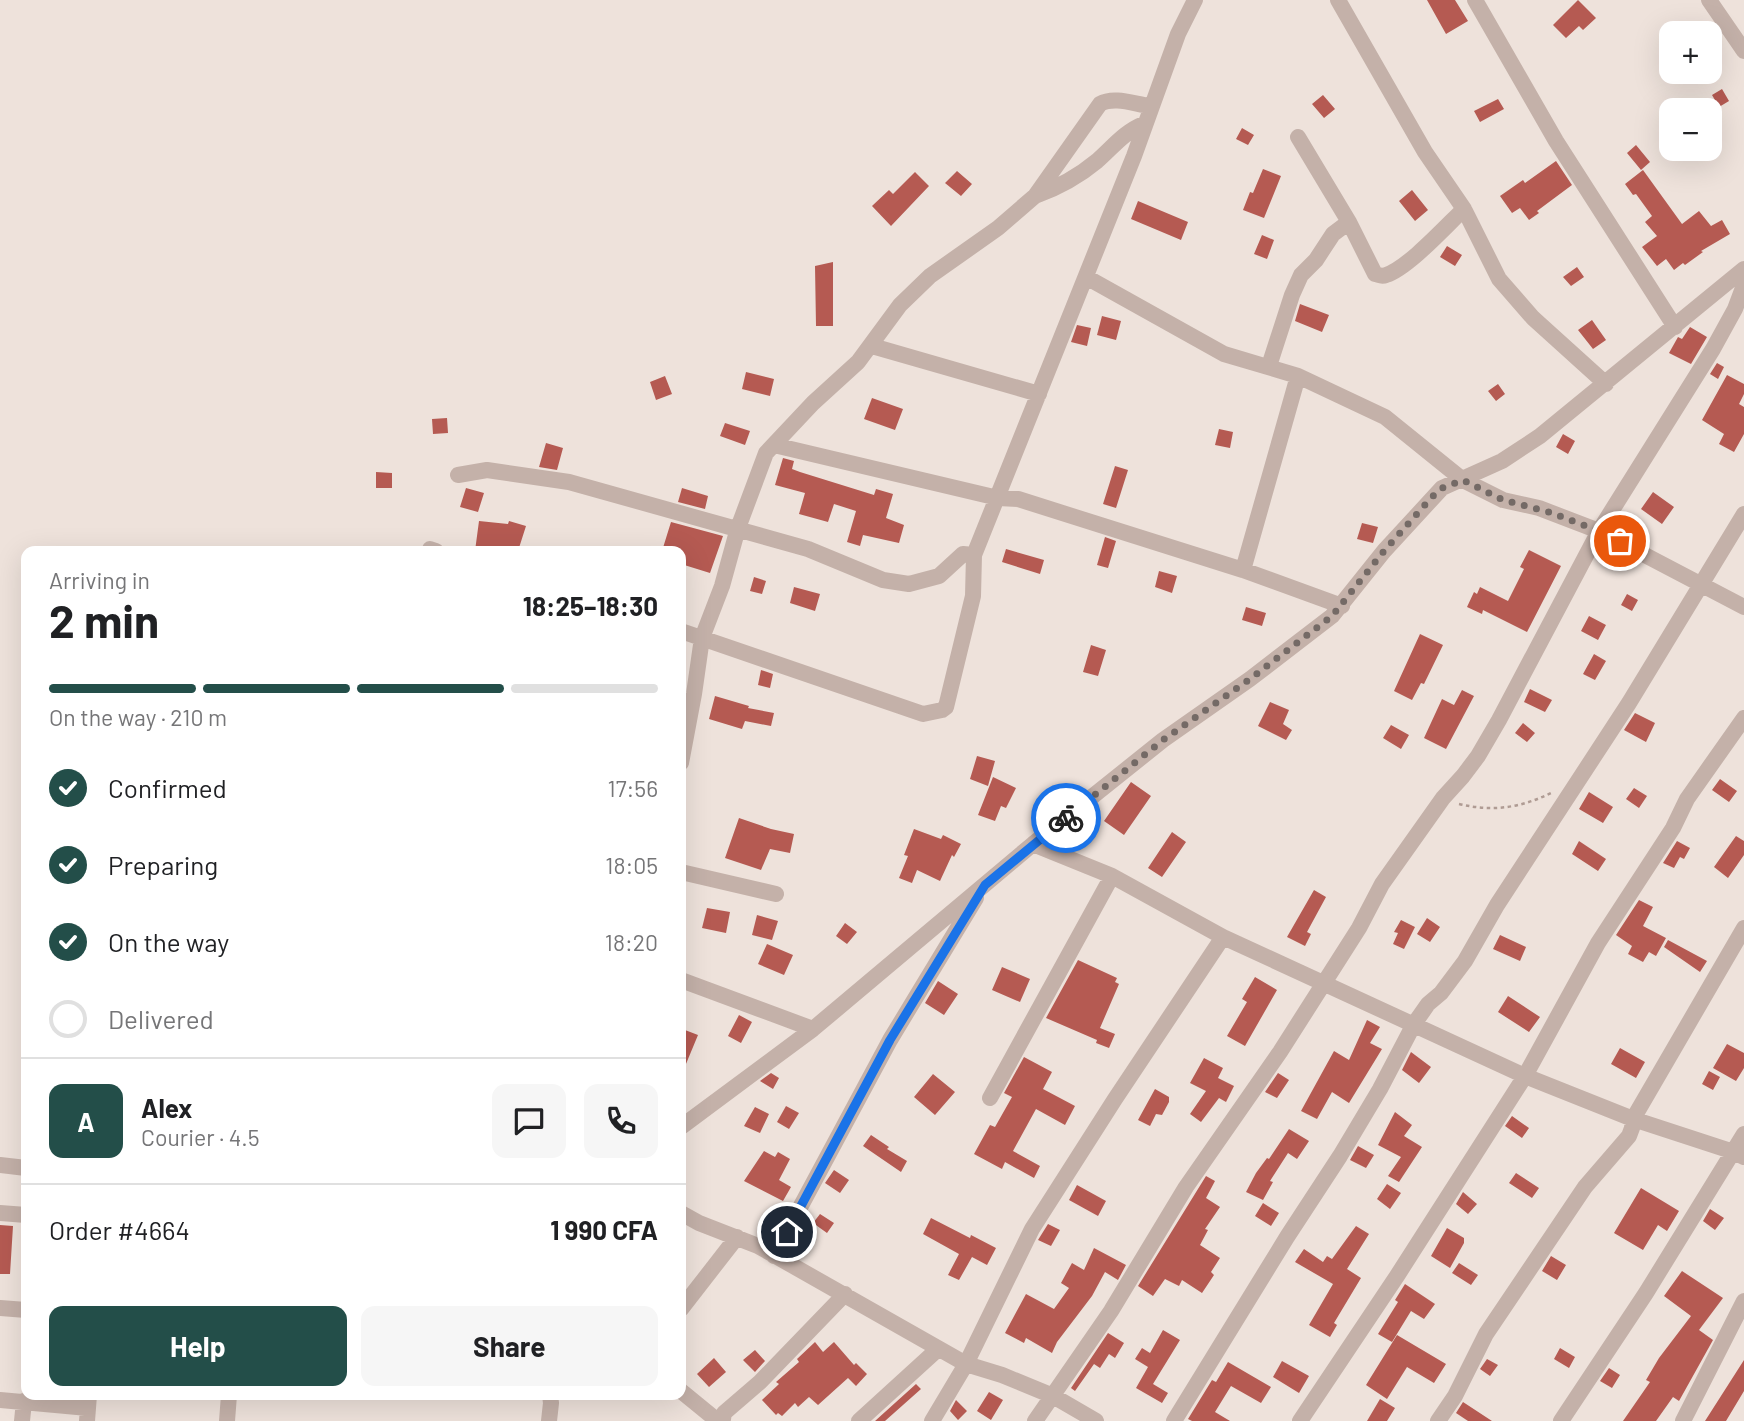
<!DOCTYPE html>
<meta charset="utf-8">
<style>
:root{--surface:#fff;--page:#f6f6f6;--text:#202124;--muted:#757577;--line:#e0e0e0;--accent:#234e49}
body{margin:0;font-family:Barlow,sans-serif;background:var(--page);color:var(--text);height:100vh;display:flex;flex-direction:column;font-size:26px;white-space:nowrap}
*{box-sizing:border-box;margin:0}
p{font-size:23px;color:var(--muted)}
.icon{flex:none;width:38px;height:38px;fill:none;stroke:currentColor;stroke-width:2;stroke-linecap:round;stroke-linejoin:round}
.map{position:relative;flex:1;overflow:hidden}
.drawer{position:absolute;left:21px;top:546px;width:665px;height:854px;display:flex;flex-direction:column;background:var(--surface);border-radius:14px;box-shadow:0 7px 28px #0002}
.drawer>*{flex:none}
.tools{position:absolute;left:1659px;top:21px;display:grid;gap:14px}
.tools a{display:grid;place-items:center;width:63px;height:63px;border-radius:14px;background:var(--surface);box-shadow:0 7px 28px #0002;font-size:35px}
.pin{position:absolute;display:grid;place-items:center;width:60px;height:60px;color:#fff;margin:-30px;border:4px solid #fff;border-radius:50%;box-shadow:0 2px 7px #0007}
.courier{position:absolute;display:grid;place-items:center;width:70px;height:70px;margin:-35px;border:5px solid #1a73e8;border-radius:50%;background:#fff;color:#222;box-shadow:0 2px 9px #0007}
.headline em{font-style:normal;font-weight:700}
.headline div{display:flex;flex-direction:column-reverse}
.headline{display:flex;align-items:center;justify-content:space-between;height:119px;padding:0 28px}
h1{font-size:46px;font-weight:700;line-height:52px}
.bar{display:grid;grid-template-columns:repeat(4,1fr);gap:10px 7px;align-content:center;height:84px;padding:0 28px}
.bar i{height:9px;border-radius:5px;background:var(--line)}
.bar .on{background:var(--accent)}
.bar p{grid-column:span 4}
.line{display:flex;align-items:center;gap:18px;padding:0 28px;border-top:2px solid var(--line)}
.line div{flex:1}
.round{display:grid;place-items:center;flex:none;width:74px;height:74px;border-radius:14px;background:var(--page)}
ol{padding:0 28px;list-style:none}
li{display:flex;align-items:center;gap:21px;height:77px}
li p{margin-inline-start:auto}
li .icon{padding:7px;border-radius:50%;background:var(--accent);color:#fff;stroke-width:4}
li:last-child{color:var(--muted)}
li i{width:38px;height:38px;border:4px solid var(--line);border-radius:50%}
.action{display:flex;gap:14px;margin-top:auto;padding:14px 28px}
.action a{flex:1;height:80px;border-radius:14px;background:var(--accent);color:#fff;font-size:28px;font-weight:700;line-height:80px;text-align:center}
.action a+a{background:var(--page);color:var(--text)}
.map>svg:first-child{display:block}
</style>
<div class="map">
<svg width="1744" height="1421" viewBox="0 0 1744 1421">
<rect width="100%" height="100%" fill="#eee2db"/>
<!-- building -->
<path fill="#b55a52" d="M1427 0H1455L1468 21 1446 34Z
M1578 0 1596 18 1583 30 1579 26 1566 38 1553 25Z
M1722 89 1729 101 1719 107 1712 95Z
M1323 95 1335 109 1324 118 1312 104Z
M1498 99 1504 109 1480 122 1474 111Z
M1242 128 1254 135 1248 145 1236 139Z
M1636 145 1650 162 1641 170 1627 153Z
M1556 161 1572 185 1537 211 1539 213 1529 220 1520 208 1512 213 1500 196 1523 180 1525 183Z
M1263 169 1281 176 1264 218 1243 210 1250 192 1253 193Z
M1643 170 1682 224 1699 211 1711 226 1722 220 1730 234 1701 251 1703 252 1685 265 1683 263 1674 270 1666 259 1657 266 1642 247 1657 236 1645 222 1652 216 1636 194 1633 195 1625 184Z
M957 171 972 184 961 196 945 183Z
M915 172 929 186 891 226 872 206 889 190 893 194Z
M1412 190 1428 210 1415 221 1399 201Z
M1138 201 1188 222 1181 240 1131 219Z
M1262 235 1274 240 1267 259 1254 254Z
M1447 246 1462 255 1455 266 1440 257Z
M833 262V326H816L815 266Z
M1577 267 1584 277 1571 286 1563 277Z
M1300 304 1329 315 1322 332 1295 321Z
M1102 316 1121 321 1116 340 1097 335Z
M1592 320 1606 340 1593 349 1578 330Z
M1077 325 1091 328 1087 346 1071 342Z
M1690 327 1707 337 1691 364 1669 353 1678 337 1682 339Z
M1717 363 1724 367 1718 379 1710 374Z
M746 372 774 379 770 396 742 389Z
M1727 375 1744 384V394L1739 404 1744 407V434L1734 452 1719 444 1724 434 1702 420Z
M665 376 672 394 656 400 650 382Z
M1498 384 1505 394 1496 401 1488 391Z
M872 398 903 409 895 430 864 419Z
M447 418 448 433 433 434 432 419Z
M725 423 750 431 745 445 720 436Z
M1219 429 1233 432 1230 448 1215 445Z
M1563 434 1575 441 1568 454 1556 447Z
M546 443 563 448 557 470 539 467Z
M783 458 794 461 792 469 800 472 874 495 876 489 893 494 886 518 904 525 899 543 863 535 860 546 847 542 856 511 834 504 828 522 799 514 805 493 775 485Z
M1115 466 1128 470 1116 508 1103 504Z
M376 472 392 473V488H376Z
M466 488 484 493 478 512 460 507Z
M682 488 708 496 705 509 678 502Z
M1653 492 1674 507 1662 524 1641 509Z
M479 521 508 524 509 521 526 526 518 551H475Z
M671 522 723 536 710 573 681 564V551H662Z
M1362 523 1378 527 1373 543 1357 539Z
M1105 537 1116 541 1108 568 1097 565Z
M1006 549 1044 560 1040 574 1002 562Z
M1529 550 1561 566 1527 632 1483 610 1482 614 1467 607 1474 592 1477 594 1480 587 1508 601 1524 569 1520 567Z
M1159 571 1177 576 1172 593 1155 587Z
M754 577 766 581 762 594 750 591Z
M794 587 820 594 815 611 790 603Z
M1627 594 1638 600 1632 611 1621 605Z
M1246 607 1266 613 1262 626 1242 620Z
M1589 616 1606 625 1598 640 1581 631Z
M1420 634 1443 645 1424 684 1421 683 1412 700 1394 691Z
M1091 645 1106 650 1098 676 1083 672Z
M1594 654 1606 661 1595 680 1583 674Z
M761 670 773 674 770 688 758 685Z
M1530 689 1552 700 1545 712 1524 702Z
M1462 690 1474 696 1446 749 1424 738 1442 699 1454 705Z
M715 696 749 706 748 708 774 713 771 726 745 721 742 729 709 719Z
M1270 702 1289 710 1283 724 1292 730 1286 740 1258 726Z
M1635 713 1655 723 1646 742 1624 730Z
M1523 723 1535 733 1527 742 1515 733Z
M1391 725 1409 735 1401 749 1383 738Z
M977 756 995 761 988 786 970 779Z
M993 777 1016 788 1006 808 1001 806 995 821 978 815Z
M1720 779 1737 791 1729 802 1712 790Z
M1131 782 1151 796 1124 835 1104 821Z
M1634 788 1647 796 1639 808 1626 799Z
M1589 792 1613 807 1603 823 1579 809Z
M739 818 771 829 794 834 790 853 770 849 761 870 725 858Z
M914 829 941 839 943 835 961 844 954 857 952 855 940 881 917 870 912 883 899 878 908 856 904 855Z
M1172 832 1186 842 1162 877 1148 868Z
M1736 836 1744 841V855L1728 878 1714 867Z
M1579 841 1606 859 1598 871 1572 854Z
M1677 841 1690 848 1684 859 1680 857 1674 868 1663 863Z
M1314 890 1326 897 1307 932 1311 934 1305 946 1287 937Z
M1639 900 1653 907 1643 926 1666 938 1656 956 1649 952 1643 962 1628 954 1632 946 1616 935Z
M707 908 730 912 726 933 702 928Z
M757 915 778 921 772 940 752 935Z
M1427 918 1440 927 1430 942 1417 934Z
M1401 920 1415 927 1404 949 1393 944 1398 933 1394 932Z
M845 923 857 932 847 944 836 936Z
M1500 935 1526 947 1520 961 1493 949Z
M1668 940 1707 961 1700 972 1664 947Z
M767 944 793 955 784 975 758 964Z
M1078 960 1117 978 1115 982 1119 984 1100 1028 1115 1034 1109 1048 1096 1043 1097 1040 1046 1018Z
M1002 967 1030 979 1020 1002 992 990Z
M1255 977 1277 990 1245 1046 1227 1036 1247 1002 1242 999Z
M938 981 958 994 944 1015 925 1003Z
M1508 996 1540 1017 1529 1032 1498 1012Z
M739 1015 752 1022 741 1043 728 1036Z
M1367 1020 1380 1027 1370 1043 1382 1049 1349 1103 1332 1092 1317 1119 1301 1111 1334 1051 1349 1060Z
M685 1030 698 1035 681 1076V1040Z
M1727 1044 1744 1053V1068L1736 1081 1713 1068Z
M1620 1048 1645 1062 1636 1078 1611 1064Z
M1411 1052 1431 1067 1419 1083 1402 1070Z
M1024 1057 1052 1072 1043 1089 1075 1106 1065 1125 1036 1109 1013 1151 1040 1166 1034 1178 1005 1162 1002 1169 974 1154 990 1125 995 1127 1012 1097 1004 1093Z
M1204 1058 1223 1068 1218 1078 1234 1086 1226 1102 1219 1098 1201 1122 1190 1114 1206 1091 1190 1083Z
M1709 1071 1720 1077 1713 1090 1702 1084Z
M771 1073 779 1078 773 1089 760 1081Z
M1278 1073 1289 1080 1277 1098 1265 1092Z
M933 1074 955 1092 935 1115 914 1097Z
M1155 1089 1169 1097V1102L1162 1115 1156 1114 1150 1126 1138 1120Z
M786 1106 799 1113 789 1129 777 1122Z
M755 1107 769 1114 760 1133 744 1126Z
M1395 1112 1412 1125 1404 1136 1422 1147 1399 1182 1388 1176 1401 1157 1378 1145Z
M1512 1116 1529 1128 1522 1138 1505 1126Z
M1289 1129 1309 1141 1297 1159 1288 1153 1270 1181 1273 1182 1263 1200 1246 1192 1256 1173 1267 1158 1269 1159Z
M871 1135 889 1147 887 1149 907 1161 901 1172 863 1146Z
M1358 1146 1374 1155 1366 1168 1350 1160Z
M764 1151 775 1157 778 1152 790 1159 779 1180 791 1187 783 1201 744 1181Z
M834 1170 849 1180 840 1193 825 1183Z
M1516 1173 1539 1188 1532 1198 1509 1183Z
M1206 1176 1215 1181 1206 1198 1220 1207 1205 1229 1208 1230 1200 1245 1220 1258 1211 1272 1214 1275 1202 1293 1182 1280 1179 1286 1165 1279 1153 1296 1138 1286Z
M1387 1184 1401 1193 1390 1209 1377 1199Z
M1077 1185 1106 1201 1098 1216 1069 1200Z
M1641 1188 1679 1211 1667 1231 1658 1225 1643 1250 1614 1233Z
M1463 1192 1477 1204 1468 1214 1456 1204Z
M1263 1203 1279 1213 1271 1226 1255 1216Z
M1710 1209 1724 1218 1715 1230 1703 1221Z
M820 1214 834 1223 827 1233 813 1223Z
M931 1218 970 1238 971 1235 996 1248 987 1265 972 1257 959 1280 948 1275 959 1254 923 1234Z
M1048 1224 1060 1230 1051 1246 1038 1240Z
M0 1225 13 1226 10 1274H0Z
M1356 1226 1369 1234 1347 1269 1361 1278 1334 1323 1337 1325 1330 1337 1309 1325 1333 1284 1295 1262 1304 1249 1323 1262 1327 1256 1332 1259Z
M1447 1228 1464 1238V1243L1450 1268 1431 1256Z
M1094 1248 1126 1265 1118 1280 1105 1272 1092 1296 1057 1342 1052 1353 1026 1338 1024 1343 1005 1333 1026 1294 1054 1309 1069 1288 1061 1283 1072 1263 1084 1270Z
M1551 1256 1566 1265 1557 1280 1542 1271Z
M1459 1263 1478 1275 1471 1285 1452 1273Z
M1682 1271 1723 1298 1699 1330 1713 1340 1679 1401 1673 1397 1656 1421H1623L1650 1382 1646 1380 1659 1358 1691 1316 1664 1296Z
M1405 1284 1435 1304 1424 1319 1411 1311 1392 1342 1378 1334 1398 1302 1395 1300Z
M1163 1330 1180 1340 1153 1384 1168 1393 1162 1403 1136 1388 1148 1367 1135 1359 1142 1348 1150 1353Z
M1108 1333 1124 1343 1115 1358 1109 1354 1100 1368 1094 1364 1075 1391 1071 1388Z
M1397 1335 1446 1364 1434 1383 1407 1367 1387 1399 1366 1385Z
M815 1342 823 1352 834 1342 854 1365 856 1363 867 1374 856 1386 848 1378 818 1405 809 1397 798 1407 795 1403 782 1416 778 1413 776 1415 762 1400 779 1384 776 1382 799 1362 797 1359Z
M1560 1348 1575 1357 1569 1368 1554 1359Z
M755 1350 765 1361 755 1372 743 1360Z
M714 1358 726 1372 709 1387 697 1374Z
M1487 1359 1498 1365 1490 1376 1480 1369Z
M1744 1360V1391L1726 1421H1705Z
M1282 1361 1309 1376 1299 1393 1273 1377Z
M1228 1362 1271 1387 1261 1403 1231 1386 1215 1412 1230 1421H1192L1188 1419 1212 1380 1216 1382Z
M1609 1368 1620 1375 1612 1388 1600 1381Z
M916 1384 921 1389 885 1421H875Z
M989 1392 1003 1400 991 1420 977 1411Z
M1380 1399 1395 1408 1387 1421H1367Z
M956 1400 967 1411 958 1420 950 1411Z
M1463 1402 1492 1421H1468L1456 1413Z"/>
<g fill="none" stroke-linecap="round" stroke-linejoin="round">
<!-- path -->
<path stroke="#af9b93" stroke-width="2.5" stroke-dasharray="3.5 3.5" stroke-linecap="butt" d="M1459 804C1493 812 1520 808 1551 793"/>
<!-- minor -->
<path stroke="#c4b1a9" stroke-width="16" d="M1338 0 1425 152 1464 209 1499 279 1533 318 1606 384
M1475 0 1556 141 1675 327
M1709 0 1744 51
M1298 137 1349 222 1375 274C1380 275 1381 277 1386 275 1408 268 1446 226 1464 209
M1035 196C1057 188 1079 176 1097 161 1113 147 1124 132 1144 124
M1086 277 1224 354 1298 376 1385 417 1463 480 1503 500 1539 508 1599 531 1744 607
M872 346 1039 394
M1269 366 1292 295 1301 275 1316 260 1333 234 1349 222
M774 445 998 498 1018 499 1243 570 1342 606
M458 475 487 470 569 482 808 549 883 580 909 584 939 576 963 554 974 555
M430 549 436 551
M1243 570 1298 376
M681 631 923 714 942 710 946 707 973 596 974 555 1134 156 1178 34 1195 0
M681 763 694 694 702 638 722 586 738 528 766 453 813 403 858 362 900 305 930 276 998 228 1035 196 1100 104C1114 96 1134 104 1150 106
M1033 844 1112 876 1223 937 1525 1076 1633 1119 1734 1152 1744 1157
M681 872 776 894
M681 980 813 1029
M990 1098 1112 876
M681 1127 813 1029 1033 844 1163 740 1250 679 1332 616 1384 551 1442 488 1502 461 1540 436 1744 269
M0 1165 26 1168
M0 1213 26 1215
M681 1213 699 1223 758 1246 966 1364 1002 1375 1053 1396 1096 1421
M774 1256 890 1040 976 898
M0 1308 26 1310
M681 1309 737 1237
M681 1391 714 1418 723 1419 724 1413 760 1382 845 1294
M0 1400 88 1408
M22 1421 24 1401
M87 1421 89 1395
M227 1421 229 1395
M549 1421 551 1403 550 1395
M859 1421 938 1349
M932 1421 966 1364 1032 1229 1115 1099 1223 937
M1035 1421 1111 1311 1186 1187 1280 1052 1359 928 1382 884 1443 798 1463 776 1478 756 1499 720 1599 531 1713 349 1735 309 1744 285
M1174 1421 1287 1237 1340 1156 1380 1089 1414 1024 1428 1004 1441 993 1465 961 1497 905 1629 703 1744 514
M1300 1421 1397 1276 1525 1076 1598 943 1673 828 1687 799 1744 718
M1438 1421 1455 1396 1486 1334 1585 1187 1629 1136 1632 1128 1633 1119 1744 928
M1561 1421 1646 1293 1744 1134
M1683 1421 1744 1301"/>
</g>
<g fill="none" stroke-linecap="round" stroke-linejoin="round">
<!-- done -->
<path stroke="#746a66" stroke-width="7" stroke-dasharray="0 12.6" d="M1066 818 1163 740 1250 679 1332 616 1384 551 1432 497 1442 488 1463 480 1503 500 1549 512 1599 531 1620 541"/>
<!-- route -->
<path stroke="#1a73e8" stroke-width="9" d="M787 1232 890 1040 985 885 1066 818"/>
</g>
</svg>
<div class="tools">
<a>+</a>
<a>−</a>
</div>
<div class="pin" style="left:1620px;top:541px;background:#ea580c"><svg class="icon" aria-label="bag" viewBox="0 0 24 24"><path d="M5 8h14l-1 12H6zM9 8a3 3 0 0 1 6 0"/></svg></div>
<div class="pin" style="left:787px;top:1232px;background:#1f2937"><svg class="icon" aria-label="home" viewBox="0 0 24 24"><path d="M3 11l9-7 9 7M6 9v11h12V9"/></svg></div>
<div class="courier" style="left:1066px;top:818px"><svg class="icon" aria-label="bike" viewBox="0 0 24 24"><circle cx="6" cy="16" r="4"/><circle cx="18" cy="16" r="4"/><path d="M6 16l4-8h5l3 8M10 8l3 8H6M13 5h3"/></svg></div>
<section class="drawer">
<div class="headline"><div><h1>2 min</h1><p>Arriving in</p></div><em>18:25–18:30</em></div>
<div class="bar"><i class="on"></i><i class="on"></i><i class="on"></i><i></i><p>On the way · 210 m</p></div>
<ol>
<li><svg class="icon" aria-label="check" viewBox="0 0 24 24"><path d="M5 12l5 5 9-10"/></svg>Confirmed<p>17:56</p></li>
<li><svg class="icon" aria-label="check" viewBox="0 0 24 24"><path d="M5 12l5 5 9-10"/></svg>Preparing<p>18:05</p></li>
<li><svg class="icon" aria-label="check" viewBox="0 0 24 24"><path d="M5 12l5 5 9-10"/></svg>On the way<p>18:20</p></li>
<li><i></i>Delivered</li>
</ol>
<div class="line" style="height:126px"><b class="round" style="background:var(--accent);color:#fff">A</b><div><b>Alex</b><p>Courier · 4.5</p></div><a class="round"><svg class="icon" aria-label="chat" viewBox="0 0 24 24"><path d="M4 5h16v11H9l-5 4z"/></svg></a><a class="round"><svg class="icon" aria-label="phone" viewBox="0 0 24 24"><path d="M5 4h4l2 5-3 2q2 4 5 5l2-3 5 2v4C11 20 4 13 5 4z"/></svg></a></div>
<div class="line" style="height:91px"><div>Order #4664</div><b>1 990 CFA</b></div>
<div class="action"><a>Help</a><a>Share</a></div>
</section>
</div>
